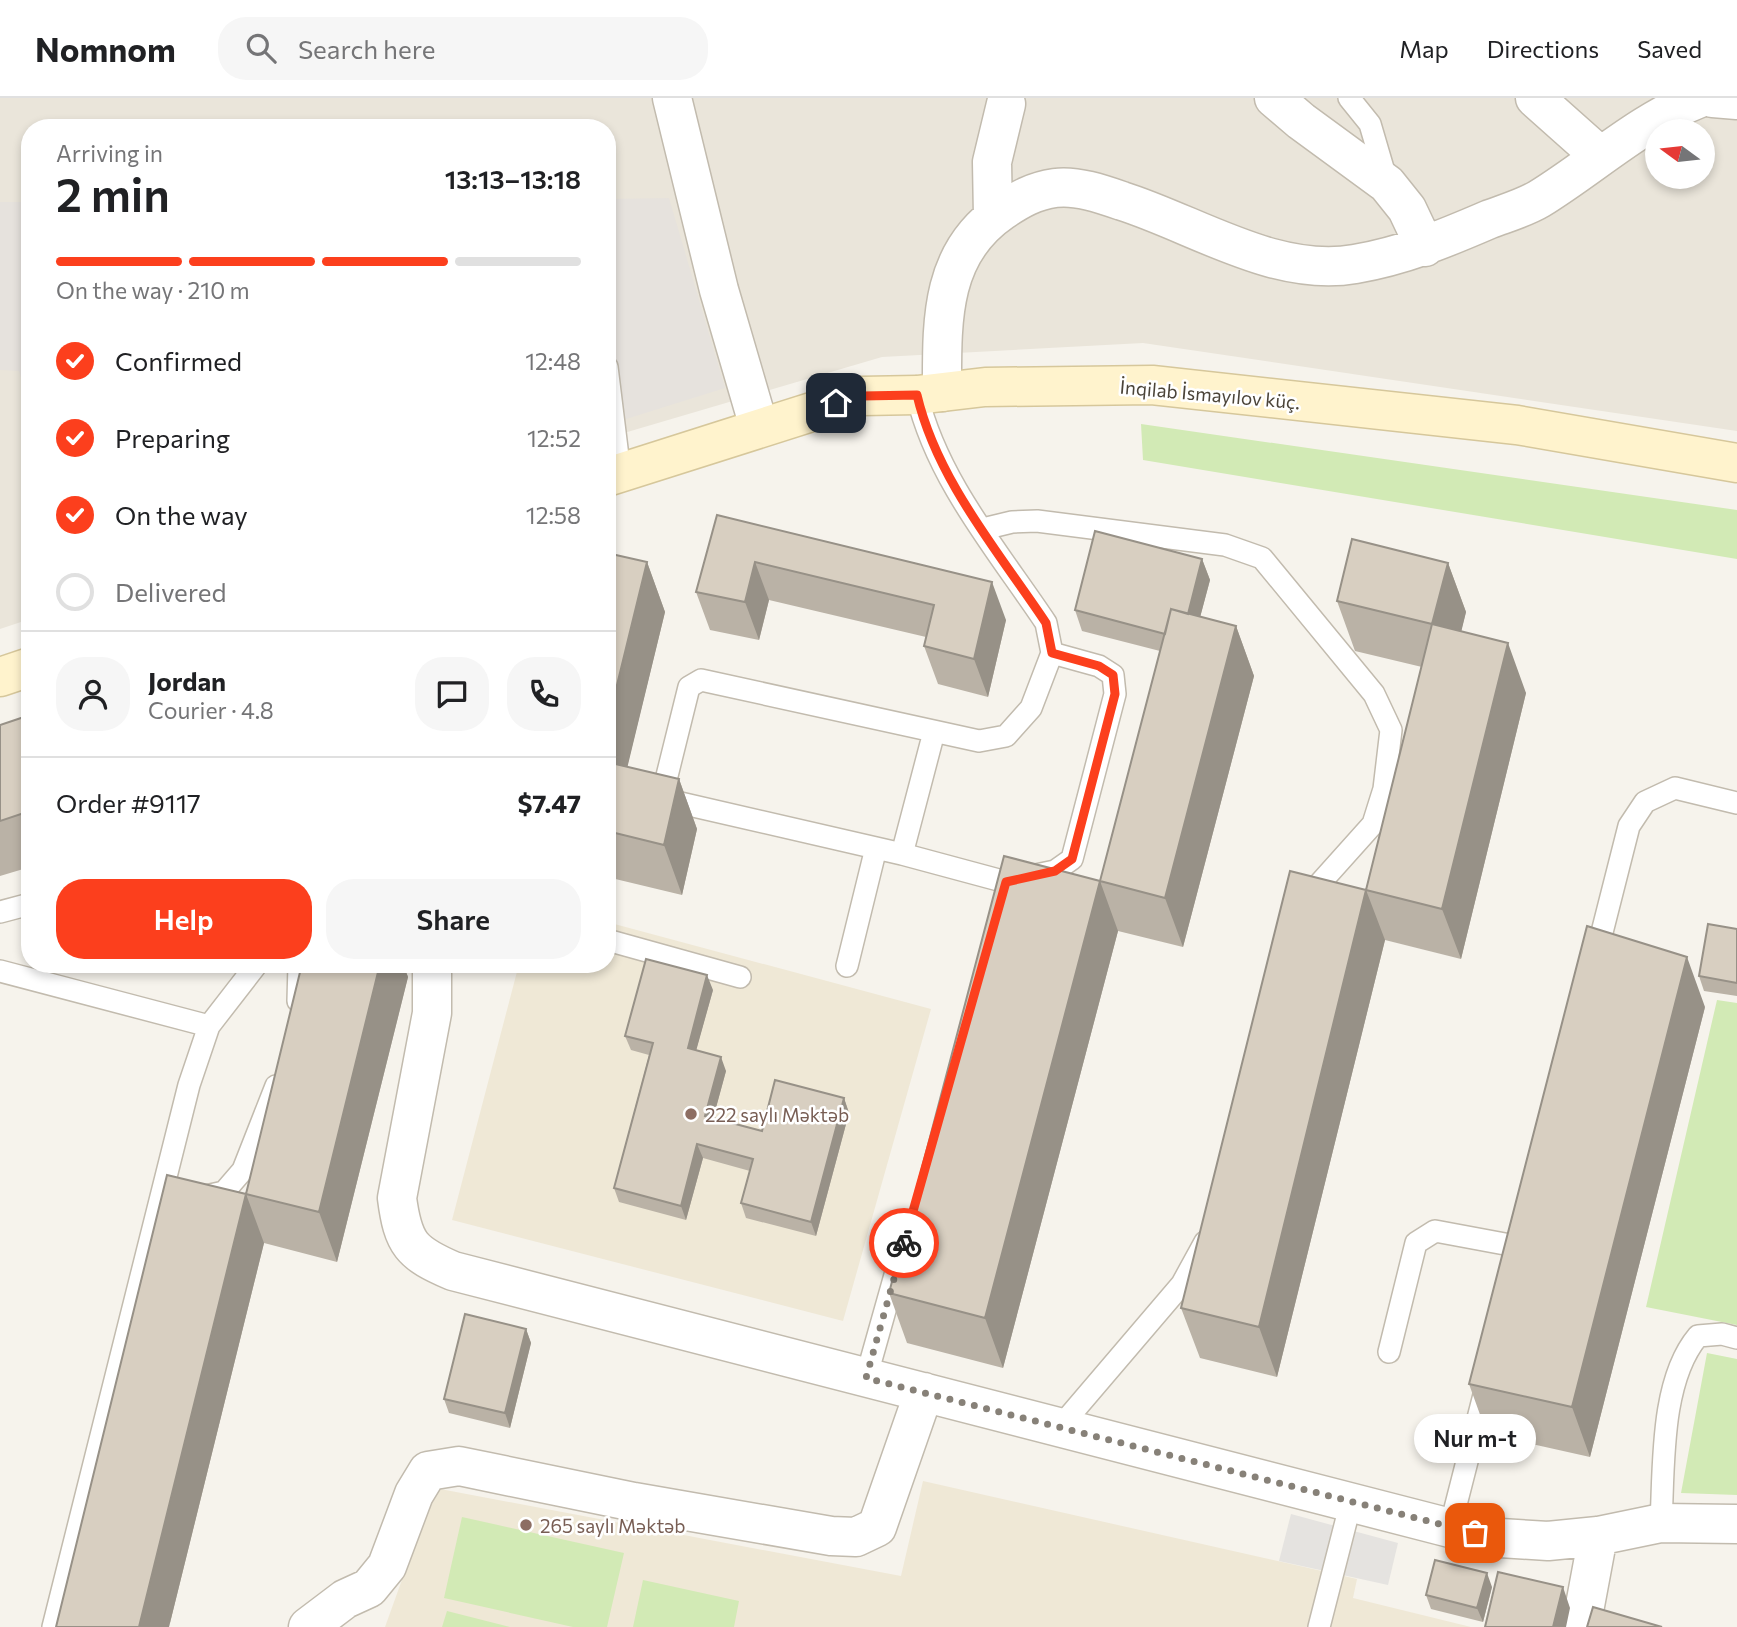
<!DOCTYPE html>
<meta charset="utf-8">
<style>
:root{--surface:#fff;--page:#f6f6f6;--text:#202124;--muted:#757577;--line:#e0e0e0;--accent:#fc3f1d}
body{margin:0;font-family:Commissioner,sans-serif;background:var(--page);color:var(--text);height:100vh;display:flex;flex-direction:column;font-size:26px;white-space:nowrap}
*{box-sizing:border-box;margin:0}
p{font-size:23px;color:var(--muted)}
.icon{flex:none;width:38px;height:38px;fill:none;stroke:currentColor;stroke-width:2;stroke-linecap:round;stroke-linejoin:round}
.map{position:relative;flex:1;overflow:hidden}
.panel{position:absolute;left:21px;top:21px;width:595px;height:854px;display:flex;flex-direction:column;background:var(--surface);border-radius:28px;box-shadow:0 4px 10px #0003}
.panel>*{flex:none}
.needle{width:46px;rotate:285deg}
.fabs{position:absolute;left:1645px;top:21px;display:grid;gap:14px}
.fabs a{display:grid;place-items:center;width:70px;height:70px;border-radius:50%;background:var(--surface);box-shadow:0 4px 10px #0003;font-size:35px}
.pin{position:absolute;display:grid;place-items:center;width:60px;height:60px;color:#fff;margin:-30px;border-radius:14px;box-shadow:0 4px 10px #0006}
.courier{position:absolute;display:grid;place-items:center;width:70px;height:70px;margin:-35px;border:5px solid #fc3f1d;border-radius:50%;background:#fff;color:#222;box-shadow:0 2px 9px #0007}
.bubble{position:absolute;height:49px;border-radius:24px;background:var(--surface);box-shadow:0 4px 10px #0003;font-size:23px;font-weight:600;line-height:49px;text-align:center}
.overview em{font-style:normal;font-weight:600}
.overview div{display:flex;flex-direction:column-reverse}
.overview{display:flex;align-items:center;justify-content:space-between;height:119px;padding:0 35px}
h1{font-size:46px;font-weight:600;line-height:52px}
.bar{display:grid;grid-template-columns:repeat(4,1fr);gap:10px 7px;align-content:center;height:84px;padding:0 35px}
.bar i{height:9px;border-radius:5px;background:var(--line)}
.bar .selected{background:var(--accent)}
.bar p{grid-column:span 4}
.line{display:flex;align-items:center;gap:18px;padding:0 35px;border-top:2px solid var(--line)}
.line div{flex:1}
.round{display:grid;place-items:center;flex:none;width:74px;height:74px;border-radius:28px;background:var(--page)}
ol{padding:0 35px;list-style:none}
li{display:flex;align-items:center;gap:21px;height:77px}
li p{margin-inline-start:auto}
li .icon{padding:7px;border-radius:50%;background:var(--accent);color:#fff;stroke-width:4}
li:last-child{color:var(--muted)}
li i{width:38px;height:38px;border:4px solid var(--line);border-radius:50%}
.button{display:flex;gap:14px;margin-top:auto;padding:14px 35px}
.button a{flex:1;height:80px;border-radius:28px;background:var(--accent);color:#fff;font-size:28px;font-weight:600;line-height:80px;text-align:center}
.button a+a{background:var(--page);color:var(--text)}
header{display:flex;align-items:center;gap:42px;box-sizing:border-box;height:98px;padding:0 35px;background:var(--surface);border-bottom:2px solid var(--line)}
header strong{font-size:33px}
nav{display:flex;gap:38px;margin-inline-start:auto;font-size:24px}
.search{width:490px;height:63px;background:var(--page);display:flex;align-items:center;gap:18px;box-sizing:border-box;padding:0 24px;border-radius:28px;color:var(--muted);font-size:26px}
.map>svg:first-child{display:block}
</style>
<header>
<strong>Nomnom</strong>
<div class="search"><svg class="icon" aria-label="search" viewBox="0 0 24 24"><circle cx="10" cy="10" r="6"/><path d="M15 15l6 6"/></svg>Search here</div>
<nav><a>Map</a><a>Directions</a><a>Saved</a></nav>
</header>
<div class="map">
<svg width="1737" height="1529" viewBox="0 0 1737 1529">
<rect width="100%" height="100%" fill="#f6f3ec"/>
<!-- residential -->
<path fill="#eae5da" fill-rule="evenodd" d="M0 0H1737V333L1143 245 882 259 607 340V30H30V521L0 531ZM1657 33H1703V79H1657Z"/>
<!-- industrial -->
<path fill="#e6e2dd" d="M669 100 725 290 607 327V101Z
M0 104H30V310L19 273 0 272Z"/>
<!-- education -->
<path fill="#efe8d6" d="M607 824 931 911 843 1223 452 1122 519 866H607Z
M923 1383 1357 1481 1353 1500 1471 1529H385L435 1390 901 1478Z"/>
<!-- green -->
<path fill="#d2eab5" d="M1141 326 1737 412V461L1143 362Z
M1717 902 1737 905V1227L1646 1209Z
M1707 1255 1737 1261V1397L1681 1395Z
M462 1419 624 1455 607 1529H573L444 1500Z
M643 1482 739 1503 734 1529H633Z
M447 1513 510 1529H442Z"/>
<!-- parking -->
<path fill="#e5e3e0" d="M1291 1416 1398 1445 1388 1487 1279 1463Z"/>
<g fill="none" stroke-linecap="round" stroke-linejoin="round">
<!-- service casing -->
<g stroke="#c2bbae" stroke-width="24">
<path id="service" d="M1349 0 1370 26 1387 84
M607 269 620 375
M917 297C937 382 998 453 1046 525L1052 555 1031 610 1006 638 979 643 701 582 689 589 663 694 676 704 902 756 934 634
M983 431 1012 424 1037 423 1225 447 1262 460 1374 596 1391 632 1384 691 1373 726 1304 803
M902 756 1006 784
M1031 778 1055 773 1072 761 1115 596 1113 577 1099 568 1052 555
M0 814 30 806
M607 842 740 879
M1596 858 1629 728 1645 704 1675 690 1737 705
M847 868 876 750
M0 873 209 928
M298 903 299 866
M201 1099 224 1094 243 1072 276 988
M1389 1254 1416 1145 1435 1133 1521 1149
M866 1280 897 1170
M1060 1329 1182 1186 1205 1144
M1661 1425C1664 1369 1660 1283 1698 1238L1722 1236 1737 1240
M1450 1430 1486 1289
M53 1529 189 987 209 928 257 866
M1319 1529 1351 1404"/>
</g>
<!-- minor casing -->
<g stroke="#c2bbae" stroke-width="41">
<path id="minor" d="M672 0 719 192 759 329
M1274 0 1301 23 1387 86 1407 111 1425 149
M1535 0 1599 57
M1713 0 1737 2
M993 119 992 64 1006 6
M942 294C942 225 939 156 1002 113 1020 101 1034 93 1055 90 1076 87 1102 96 1122 103 1195 126 1275 180 1355 166 1403 158 1446 140 1490 121 1506 115 1524 110 1539 101 1594 67 1639 24 1700 0
M432 866V915L397 1100C403 1146 411 1155 453 1173L1450 1430 1500 1440 1548 1443 1598 1438 1661 1425 1737 1426
M308 1529 345 1501 369 1490 387 1468 414 1396 428 1373 459 1368 634 1404 831 1438 856 1439 877 1429 924 1294
M1581 1529 1598 1438"/>
</g>
<!-- secondary casing -->
<g stroke="#d6c79b" stroke-width="41">
<path id="secondary" d="M607 379 862 298 917 297 985 289 1152 287 1517 327 1737 365
M0 579 30 569"/>
</g>
<!-- service -->
<use href="#service" stroke="#fff" stroke-width="21"/>
<!-- minor -->
<use href="#minor" stroke="#fff" stroke-width="38"/>
<!-- secondary -->
<use href="#secondary" stroke="#fff3cd" stroke-width="38"/>
</g>
<!-- wall -->
<path fill="#bab2a6" d="M717 417 1006 522 988 599 938 586 924 548 926 539 769 502 759 542 710 532 696 494Z
M607 455 647 464 665 514 627 669 679 681 697 731 682 797 607 779Z
M1202 461 1210 482 1200 519 1236 528 1254 578 1183 849 1118 833 1003 1270 907 1245 889 1195 1100 783 1160 553 1082 533 1075 512Z
M1448 465 1466 514 1461 533 1526 595 1461 861 1385 842 1366 792 1422 569 1355 553 1337 503Z
M30 617V769L0 778V627Z
M1366 792 1385 842 1277 1279 1200 1260 1181 1210Z
M1737 831V898L1704 893 1699 878Z
M302 866H403L408 879 337 1164 264 1145 169 1529 246 1096Z
M713 892 696 952 726 973 713 1020 762 1033 844 1000 849 1015 816 1138 746 1120 741 1105 750 1073 703 1060 686 1122 619 1104 614 1090 649 957 631 952 625 938Z
M1705 909 1590 1359 1487 1336 1469 1286Z
M526 1231 531 1245 510 1330 449 1315 444 1301Z
M1492 1489 1483 1524 1431 1511 1426 1497Z"/>
<!-- shaded-wall -->
<path fill="#979187" d="M1202 461 1210 482 1189 561 1182 540Z
M647 464 665 514 617 712 607 685V628Z
M755 464 769 502 759 542 745 504Z
M1448 465 1466 514 1451 576 1432 526Z
M992 484 1006 522 988 599 974 561Z
M1236 528 1254 578 1183 849 1165 800Z
M1508 545 1526 595 1461 861 1442 811Z
M679 681 697 731 682 797 664 747Z
M1100 783 1118 833 1003 1270 985 1220Z
M1366 792 1385 842 1277 1279 1259 1229Z
M1687 859 1705 909 1590 1359 1572 1309Z
M380 866H403L408 879 337 1164 319 1114Z
M707 877 713 892 693 964 688 950Z
M721 959 726 973 710 1032 705 1018Z
M844 1000 849 1015 816 1138 811 1124Z
M697 1046 703 1060 686 1122 681 1108Z
M246 1096 264 1145 169 1529H139Z
M526 1231 531 1245 510 1330 505 1315Z
M1487 1475 1492 1489 1483 1524 1477 1510Z
M1563 1489 1570 1510 1566 1529H1553Z"/>
<!-- building -->
<path fill="#d8cfc1" stroke="#979187" stroke-width="2" d="M717 417 992 484 974 561 924 548 934 507 755 464 745 504 696 494Z
M1095 433 1202 461 1188 516 1171 511 1165 536 1075 512Z
M1352 441 1448 465 1432 526 1508 545 1442 811 1366 792 1432 526 1337 503Z
M607 455 647 464 607 628Z
M1171 511 1236 528 1165 800 1100 783Z
M30 617V713L0 723V627Z
M607 664 679 681 664 747 607 733Z
M1004 758 1100 783 985 1220 889 1195Z
M1290 773 1366 792 1259 1229 1181 1210Z
M1708 826 1737 831V885L1699 878Z
M1587 828 1687 859 1572 1309 1469 1286Z
M646 861 707 877 688 950 721 959 705 1018 762 1033 775 982 844 1000 811 1124 741 1105 753 1061 697 1046 681 1108 614 1090 653 945 625 938Z
M302 866H380L319 1114 246 1096Z
M167 1077 246 1096 139 1529H56Z
M465 1216 526 1231 505 1315 444 1301Z
M1435 1462 1487 1475 1477 1510 1426 1497Z
M1498 1474 1563 1489 1553 1529H1485Z
M1593 1509 1662 1529H1587Z"/>
<g fill="none" stroke-linecap="round" stroke-linejoin="round">
<!-- done -->
<path stroke="#878178" stroke-width="7" stroke-dasharray="0 12.6" d="M904 1145 866 1280 1475 1435"/>
<!-- route -->
<path stroke="#fc3f1d" stroke-width="9" d="M836 305 862 298 917 297C937 382 998 453 1046 525L1052 555 1099 568 1113 577 1115 596 1072 761 1055 773 1006 784 904 1145"/>
</g>
<!-- markers -->
<g fill="#8d6e63" stroke="#fff" stroke-width="2.5">
<circle cx="691" cy="1016" r="7"/>
<circle cx="526" cy="1427" r="7"/>
</g>
<g text-anchor="middle" dominant-baseline="central" stroke-width="5" stroke-linejoin="round" paint-order="stroke">
<!-- street labels -->
<g font-size="19" fill="#4b4439" stroke="#fff">
<text transform="translate(1210 296) rotate(5)">İnqilab İsmayılov küç.</text>
</g>
<!-- education labels -->
<g font-size="19" fill="#785e54" stroke="#fff" text-anchor="start">
<text x="705" y="1016">222 saylı Məktəb</text>
<text x="540" y="1427">265 saylı Məktəb</text>
</g>
</g>
</svg>
<div class="fabs">
<a><svg class="needle" viewBox="-14 -14 28 28"><path d="M0-13l5 13h-10z" fill="#e53935"/><path d="M0 13l5-13h-10z" fill="#757577"/></svg></a>
</div>
<div class="pin" style="left:1475px;top:1435px;background:#ea580c"><svg class="icon" aria-label="bag" viewBox="0 0 24 24"><path d="M5 8h14l-1 12H6zM9 8a3 3 0 0 1 6 0"/></svg></div>
<div class="pin" style="left:836px;top:305px;background:#1f2937"><svg class="icon" aria-label="home" viewBox="0 0 24 24"><path d="M3 11l9-7 9 7M6 9v11h12V9"/></svg></div>
<div class="courier" style="left:904px;top:1145px"><svg class="icon" aria-label="bike" viewBox="0 0 24 24"><circle cx="6" cy="16" r="4"/><circle cx="18" cy="16" r="4"/><path d="M6 16l4-8h5l3 8M10 8l3 8H6M13 5h3"/></svg></div>
<div class="bubble" style="left:1414px;top:1316px;width:122px">Nur m-t</div>
<section class="panel">
<div class="overview"><div><h1>2 min</h1><p>Arriving in</p></div><em>13:13–13:18</em></div>
<div class="bar"><i class="selected"></i><i class="selected"></i><i class="selected"></i><i></i><p>On the way · 210 m</p></div>
<ol>
<li><svg class="icon" aria-label="check" viewBox="0 0 24 24"><path d="M5 12l5 5 9-10"/></svg>Confirmed<p>12:48</p></li>
<li><svg class="icon" aria-label="check" viewBox="0 0 24 24"><path d="M5 12l5 5 9-10"/></svg>Preparing<p>12:52</p></li>
<li><svg class="icon" aria-label="check" viewBox="0 0 24 24"><path d="M5 12l5 5 9-10"/></svg>On the way<p>12:58</p></li>
<li><i></i>Delivered</li>
</ol>
<div class="line" style="height:126px"><a class="round"><svg class="icon" aria-label="person" viewBox="0 0 24 24"><circle cx="12" cy="8" r="4"/><path d="M4 21q1-7 8-7t8 7"/></svg></a><div><b>Jordan</b><p>Courier · 4.8</p></div><a class="round"><svg class="icon" aria-label="chat" viewBox="0 0 24 24"><path d="M4 5h16v11H9l-5 4z"/></svg></a><a class="round"><svg class="icon" aria-label="phone" viewBox="0 0 24 24"><path d="M5 4h4l2 5-3 2q2 4 5 5l2-3 5 2v4C11 20 4 13 5 4z"/></svg></a></div>
<div class="line" style="height:91px"><div>Order #9117</div><b>$7.47</b></div>
<div class="button"><a>Help</a><a>Share</a></div>
</section>
</div>
